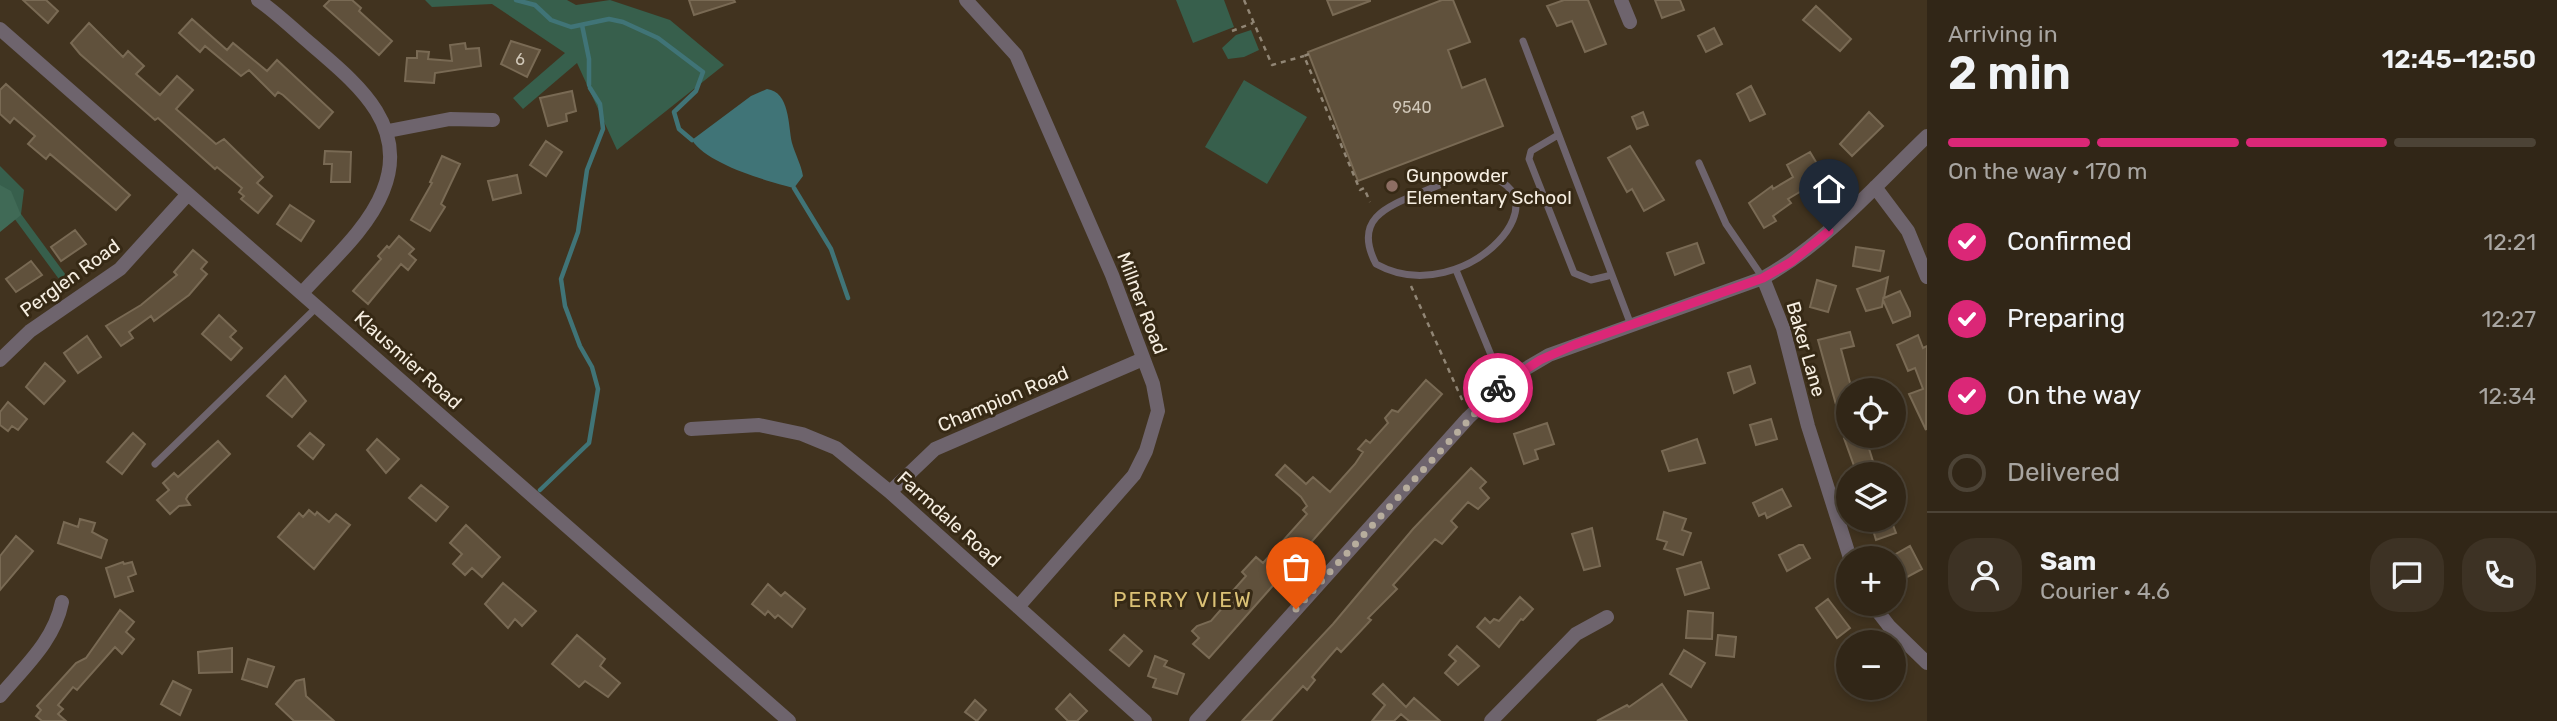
<!DOCTYPE html>
<meta charset="utf-8">
<style>
:root{--surface:#312617;--page:#3d3224;--text:#f1f3f6;--muted:#a8a5a1;--line:#4c4336;--accent:#db2777}
body{margin:0;font-family:Rubik,sans-serif;background:var(--page);color:var(--text);height:100vh;display:flex;flex-direction:column;font-size:26px;white-space:nowrap}
*{box-sizing:border-box;margin:0}
p{font-size:23px;color:var(--muted)}
.icon{flex:none;width:38px;height:38px;fill:none;stroke:currentColor;stroke-width:2;stroke-linecap:round;stroke-linejoin:round}
.map{position:relative;flex:1;overflow:hidden}
.drawer{display:flex;flex-direction:column;background:var(--surface);width:630px}
.drawer>*{flex:none}
.tools{position:absolute;left:1836px;top:378px;display:grid;gap:14px}
.tools a{display:grid;place-items:center;width:70px;height:70px;border-radius:50%;background:var(--surface);box-shadow:0 4px 10px #0003,0 0 0 2px var(--line);font-size:35px}
.pin{position:absolute;display:grid;place-items:center;width:60px;height:60px;color:#fff;margin:-72px -30px;border-radius:50% 50% 50% 0;rotate:-45deg;box-shadow:0 0 7px #0007}
.pin .icon{rotate:45deg}
.courier{position:absolute;display:grid;place-items:center;width:70px;height:70px;margin:-35px;border:5px solid #db2777;border-radius:50%;background:#fff;color:#222;box-shadow:0 2px 9px #0007}
.summary em{font-style:normal;font-weight:600}
.summary div{display:flex;flex-direction:column-reverse}
.summary{display:flex;align-items:center;justify-content:space-between;height:119px;padding:0 21px}
h1{font-size:46px;font-weight:600;line-height:52px}
.bar{display:grid;grid-template-columns:repeat(4,1fr);gap:10px 7px;align-content:center;height:84px;padding:0 21px}
.bar i{height:9px;border-radius:5px;background:var(--line)}
.bar .selected{background:var(--accent)}
.bar p{grid-column:span 4}
.line{display:flex;align-items:center;gap:18px;padding:0 21px;border-top:2px solid var(--line)}
.line div{flex:1}
.round{display:grid;place-items:center;flex:none;width:74px;height:74px;border-radius:28px;background:var(--page)}
ol{padding:0 21px;list-style:none}
li{display:flex;align-items:center;gap:21px;height:77px}
li p{margin-inline-start:auto}
li .icon{padding:7px;border-radius:50%;background:var(--accent);color:#fff;stroke-width:4}
li:last-child{color:var(--muted)}
li i{width:38px;height:38px;border:4px solid var(--line);border-radius:50%}
main{display:flex;flex:1;min-height:0}
.map>svg:first-child{display:block}
</style>
<main>
<div class="map">
<svg width="1927" height="721" viewBox="0 0 1927 721">
<rect width="100%" height="100%" fill="#41331f"/>
<!-- green -->
<path fill="#375f4c" d="M425 0H567L576 5 610 0 670 20 724 65 617 150 577 63 523 109 513 98 565 53 492 4 432 7Z
M1176 0H1224L1234 27 1193 43Z
M1251 30 1259 50 1244 57 1228 59 1222 48 1236 35Z
M1244 80 1307 117 1267 184 1205 147Z
M0 166 24 190 21 214 71 282 64 286 14 218 0 227Z"/>
<!-- forest -->
<path fill="#406a56" d="M0 185 11 191 21 215 0 232Z"/>
<!-- water -->
<path fill="#407477" d="M767 89C790 92 788 125 792 143 795 154 801 164 803 176L794 188C766 181 707 164 692 140L751 96Z"/>
<g fill="none" stroke-linecap="round" stroke-linejoin="round">
<!-- stream -->
<path stroke="#407477" stroke-width="4.5" d="M516 0 535 5 551 20 571 27 609 19 623 22 658 38 703 72 696 91 674 112 679 129 692 140
M582 25 589 59V85
M794 188 831 249 848 298
M540 490 589 443 598 389 592 367 580 346 565 306 561 279 578 232 587 170 603 129 600 104 590 88"/>
</g>
<!-- building -->
<path fill="#60513c" stroke="#796a54" stroke-width="2" d="M23 0H46L58 11 48 23Z
M330 0H352L361 8 359 11 392 41 379 55 324 6Z
M689 0H734L735 2 694 15Z
M1327 0H1370V1L1333 15Z
M1442 0H1453L1470 42 1448 50 1462 88 1485 79 1503 126 1358 181 1308 52Z
M1564 0H1588L1606 44 1585 52 1572 21 1557 26 1547 6Z
M1655 0H1680L1684 10 1662 18Z
M1816 6 1851 39 1840 51 1803 20Z
M192 19 227 50 233 43 267 71 277 60 333 112 319 128 283 95 278 92 275 96 249 70 241 76 205 46 200 52 179 33Z
M89 23 123 57 128 51 144 66 136 74 160 95 177 76 193 90 176 109 216 144 224 139 263 177 257 183 272 196 258 213 241 199 244 196 239 192 242 188 217 167 215 169 158 118 155 120 80 54 71 43Z
M1714 28 1722 44 1706 52 1698 36Z
M511 41 540 50 527 77 501 64Z
M465 43 466 49 479 48 481 66 435 73 434 83 405 81 407 58H417V51L429 52 428 59 452 61 450 45Z
M6 84 130 195 116 210 50 154 46 159 28 144 35 136 14 118 10 123 0 114V90Z
M1751 86 1765 114 1750 121 1737 94Z
M572 91 576 111 566 114 567 121 548 126 540 98Z
M1643 112 1648 125 1637 129 1632 117Z
M1869 112 1883 126 1852 156 1840 144Z
M546 141 562 152 546 176 530 165Z
M1630 146 1664 200 1644 211 1632 189 1627 192 1608 158Z
M325 151 351 152 350 182H331L332 164H324Z
M1810 152 1825 177 1788 199 1791 203 1773 216 1776 221 1764 228 1749 203 1772 186 1773 189 1793 177 1787 165Z
M442 156 460 164 441 204 445 207 430 231 411 220 432 183 430 182Z
M517 175 521 193 493 200 488 181Z
M290 205 314 221 301 241 277 224Z
M75 230 86 244 61 261 51 247Z
M399 236 414 249 409 254 416 260 408 270 401 264 368 304 353 291 381 259 378 256 387 246 389 248Z
M1697 243 1704 263 1675 275 1667 253Z
M1856 247 1884 251 1880 271 1853 266Z
M193 250 207 262 201 269 207 274 189 295 154 321 151 316 129 332 133 338 121 346 106 326 141 305 177 275 174 272Z
M31 261 42 275 16 292 6 279Z
M1888 277 1884 298 1900 291 1910 312V316L1893 323 1883 300 1882 307 1866 311 1857 289Z
M1817 280 1836 286 1828 312 1810 307Z
M219 315 236 331 230 337 242 348 231 360 202 334Z
M1850 332 1854 346 1841 349 1852 390H1848V436L1845 437 1818 340Z
M1918 335 1923 348 1927 346 1926 430 1909 394 1923 389 1915 368 1908 371 1897 345Z
M87 336 101 357 78 373 64 353Z
M45 363 65 381 44 404 26 387Z
M1750 366 1755 383 1734 393 1728 373Z
M285 376 306 401 292 417 267 396Z
M1426 380 1442 394 1209 658 1193 644 1199 638 1192 631 1197 626 1211 621 1225 605 1222 603 1246 576 1242 572 1256 557 1263 563 1307 514 1303 510 1307 506 1301 497 1276 475 1285 465 1306 484 1313 477 1330 492 1355 464 1363 452 1358 449 1366 440 1370 443 1388 423 1385 418 1392 410 1398 412Z
M8 402 27 419 18 430 12 426 8 431 0 425V412Z
M1771 419 1777 439 1756 445 1750 425Z
M1547 423 1554 444 1535 450 1538 459 1524 464 1514 434Z
M133 433 145 444 122 474 107 462Z
M310 433 324 445 313 459 298 446Z
M1850 436H1865L1877 474H1857L1844 438Z
M377 439 399 459 386 473 367 450Z
M1697 439 1705 463 1669 471 1662 451Z
M218 441 230 454 188 495 186 499 190 505 179 506 170 514 157 500 169 490 163 483 174 473 178 477Z
M1471 468 1486 482 1480 488 1489 498 1478 509 1468 502 1451 521 1457 527 1442 544 1435 539 1413 563 1393 585 1397 589 1368 618 1371 620 1341 652 1337 648 1330 656 1312 677 1315 680 1307 690 1303 686 1271 721H1242L1333 624 1413 529Z
M421 485 448 507 436 521 409 498Z
M1782 489 1791 506 1767 518 1765 513 1759 516 1753 503Z
M309 510 315 515 317 512 329 522 336 514 350 525 314 569 278 537 299 513 303 517Z
M1664 512 1686 519 1682 530 1691 533 1683 555 1664 549 1667 542 1657 539Z
M80 519 95 523 92 532 107 540 101 558 58 543 64 522 78 527Z
M1870 520H1891L1896 533 1876 540Z
M466 525 500 557 482 577 472 568 465 575 453 564 462 554 450 543Z
M1592 528 1600 566 1584 570 1572 534Z
M16 536 33 551 0 590V556Z
M1799 545H1803L1810 558 1787 571 1779 555Z
M1910 546 1922 569 1894 584V555Z
M123 562 124 564 132 562 136 574 128 577 133 591 115 597 106 568Z
M1701 562 1709 588 1685 595 1677 569Z
M503 583 536 611 522 626 515 619 508 628 485 604Z
M768 584 781 596 785 592 805 609 792 627 778 615 775 618 768 611 765 615 752 604Z
M1520 597 1533 609 1523 620 1521 619 1499 647 1477 627 1485 618 1490 623 1494 619 1499 621Z
M1828 599 1850 628 1837 638 1816 608Z
M120 610 134 622 126 632 134 639 122 654 115 647 77 690 73 687 58 705 63 709 58 714 66 721H42L36 716 41 710 37 706 76 663 86 658Z
M1688 611 1713 613 1712 639 1686 638Z
M577 635 605 659 600 666 620 683 608 697 585 681 579 687 552 664Z
M1124 635 1142 651 1129 666 1110 650Z
M1718 635 1736 637 1734 657 1716 655Z
M1457 646 1479 666 1458 685 1445 673 1456 661 1449 655Z
M232 648V672L199 673 198 652Z
M1684 650 1705 663 1691 687 1670 674Z
M1155 656 1167 661 1164 666 1184 674 1177 694 1153 687 1156 679 1148 676Z
M248 659 274 667 267 687 242 679Z
M304 679 306 696 334 721H294L276 704 296 681Z
M173 681 191 690 180 715 161 704Z
M1383 684 1406 707 1414 698 1440 721H1409L1401 714 1394 721H1372L1385 705 1373 694Z
M1662 684 1687 721H1597L1627 705 1629 707Z
M1070 694 1087 711 1077 721H1068L1056 709Z
M975 700 986 710 977 721 965 712Z"/>
<g fill="none" stroke-linecap="round" stroke-linejoin="round">
<!-- path -->
<path stroke="#918675" stroke-width="2.5" stroke-dasharray="5 5" stroke-linecap="butt" d="M1244 0 1272 65 1304 56
M1232 31 1253 23
M1309 54 1304 56 1360 190 1364 188 1370 202
M1411 286 1464 404"/>
<!-- lane -->
<path stroke="#6e646d" stroke-width="7" d="M1523 41 1631 325
M1558 135 1531 151 1529 159 1574 273 1591 280 1612 275
M1699 163 1726 224 1763 278
M1472 174C1580 184 1466 314 1376 264 1353 220 1385 207 1420 193 1437 186 1454 178 1472 174Z
M1456 270 1503 384
M155 464 318 306"/>
<!-- street -->
<path stroke="#6e646d" stroke-width="14" d="M258 0C277 13 294 30 312 45 356 83 410 125 383 191 368 229 330 262 303 292
M966 0 1016 55 1112 275 1153 384 1158 411 1146 451 1134 475 1018 607
M1621 0 1630 22
M0 29 789 721
M388 131 450 119 493 120
M1875 187 1908 231 1927 277
M1763 278 1783 328 1808 426 1850 558
M0 360 30 331 120 269 188 194
M691 429 759 425 802 434 836 448 890 492 1145 721
M890 492 935 449 1143 359
M1872 604 1889 626 1927 663
M0 696C25 666 54 641 62 602
M1196 721 1468 418 1510 378 1549 355 1763 278C1826 243 1875 186 1927 136
M1491 721 1576 634 1607 617"/>
</g>
<g fill="none" stroke-linecap="round" stroke-linejoin="round">
<!-- done -->
<path stroke="#b7ad9d" stroke-width="7" stroke-dasharray="0 12.6" d="M1296 609 1498 388"/>
<!-- route -->
<path stroke="#db2777" stroke-width="9" d="M1498 388 1540 360 1574 345 1763 278 1791 262 1829 231"/>
</g>
<!-- markers -->
<circle fill="#8d6e63" stroke="#362915" stroke-width="2.5" cx="1392" cy="186" r="7"/>
<g text-anchor="middle" dominant-baseline="central" stroke-width="6" stroke-linejoin="round" paint-order="stroke">
<!-- number labels -->
<g font-size="16" fill="#d0c7b8">
<text x="520" y="59">6</text>
<text x="1412" y="107">9540</text>
</g>
<!-- poi labels -->
<g font-size="19" fill="#f6eee1" stroke="#362915" text-anchor="start">
<text x="1406" y="175">Gunpowder<tspan x="1406" dy="22">Elementary School</tspan></text>
</g>
<!-- street labels -->
<g font-size="19" fill="#f6eee1" stroke="#362915">
<text transform="translate(70 278) rotate(-36)">Perglen Road</text>
<text transform="translate(1142 303) rotate(69)">Millner Road</text>
<text transform="translate(1806 349) rotate(74)">Baker Lane</text>
<text transform="translate(408 360) rotate(42)">Klausmier Road</text>
<text transform="translate(1003 399) rotate(-23)">Champion Road</text>
<text transform="translate(949 519) rotate(42)">Farmdale Road</text>
</g>
<!-- neighbourhood labels -->
<g font-size="21" letter-spacing="2" fill="#dbc175" stroke="#362915">
<text x="1183" y="599">PERRY VIEW</text>
</g>
</g>
</svg>
<div class="tools">
<a><svg class="icon" aria-label="locate" viewBox="0 0 24 24"><circle cx="12" cy="12" r="6"/><path d="M12 2v4M12 18v4M2 12h4M18 12h4"/></svg></a>
<a><svg class="icon" aria-label="layers" viewBox="0 0 24 24"><path d="M12 4l9 5-9 5-9-5zM3 14l9 5 9-5"/></svg></a>
<a>+</a>
<a>−</a>
</div>
<div class="pin" style="left:1296px;top:609px;background:#ea580c"><svg class="icon" aria-label="bag" viewBox="0 0 24 24"><path d="M5 8h14l-1 12H6zM9 8a3 3 0 0 1 6 0"/></svg></div>
<div class="pin" style="left:1829px;top:231px;background:#1f2937"><svg class="icon" aria-label="home" viewBox="0 0 24 24"><path d="M3 11l9-7 9 7M6 9v11h12V9"/></svg></div>
<div class="courier" style="left:1498px;top:388px"><svg class="icon" aria-label="bike" viewBox="0 0 24 24"><circle cx="6" cy="16" r="4"/><circle cx="18" cy="16" r="4"/><path d="M6 16l4-8h5l3 8M10 8l3 8H6M13 5h3"/></svg></div>
</div>
<section class="drawer">
<div class="summary"><div><h1>2 min</h1><p>Arriving in</p></div><em>12:45–12:50</em></div>
<div class="bar"><i class="selected"></i><i class="selected"></i><i class="selected"></i><i></i><p>On the way · 170 m</p></div>
<ol>
<li><svg class="icon" aria-label="check" viewBox="0 0 24 24"><path d="M5 12l5 5 9-10"/></svg>Confirmed<p>12:21</p></li>
<li><svg class="icon" aria-label="check" viewBox="0 0 24 24"><path d="M5 12l5 5 9-10"/></svg>Preparing<p>12:27</p></li>
<li><svg class="icon" aria-label="check" viewBox="0 0 24 24"><path d="M5 12l5 5 9-10"/></svg>On the way<p>12:34</p></li>
<li><i></i>Delivered</li>
</ol>
<div class="line" style="height:126px"><a class="round"><svg class="icon" aria-label="person" viewBox="0 0 24 24"><circle cx="12" cy="8" r="4"/><path d="M4 21q1-7 8-7t8 7"/></svg></a><div><b>Sam</b><p>Courier · 4.6</p></div><a class="round"><svg class="icon" aria-label="chat" viewBox="0 0 24 24"><path d="M4 5h16v11H9l-5 4z"/></svg></a><a class="round"><svg class="icon" aria-label="phone" viewBox="0 0 24 24"><path d="M5 4h4l2 5-3 2q2 4 5 5l2-3 5 2v4C11 20 4 13 5 4z"/></svg></a></div>
</section>
</main>
